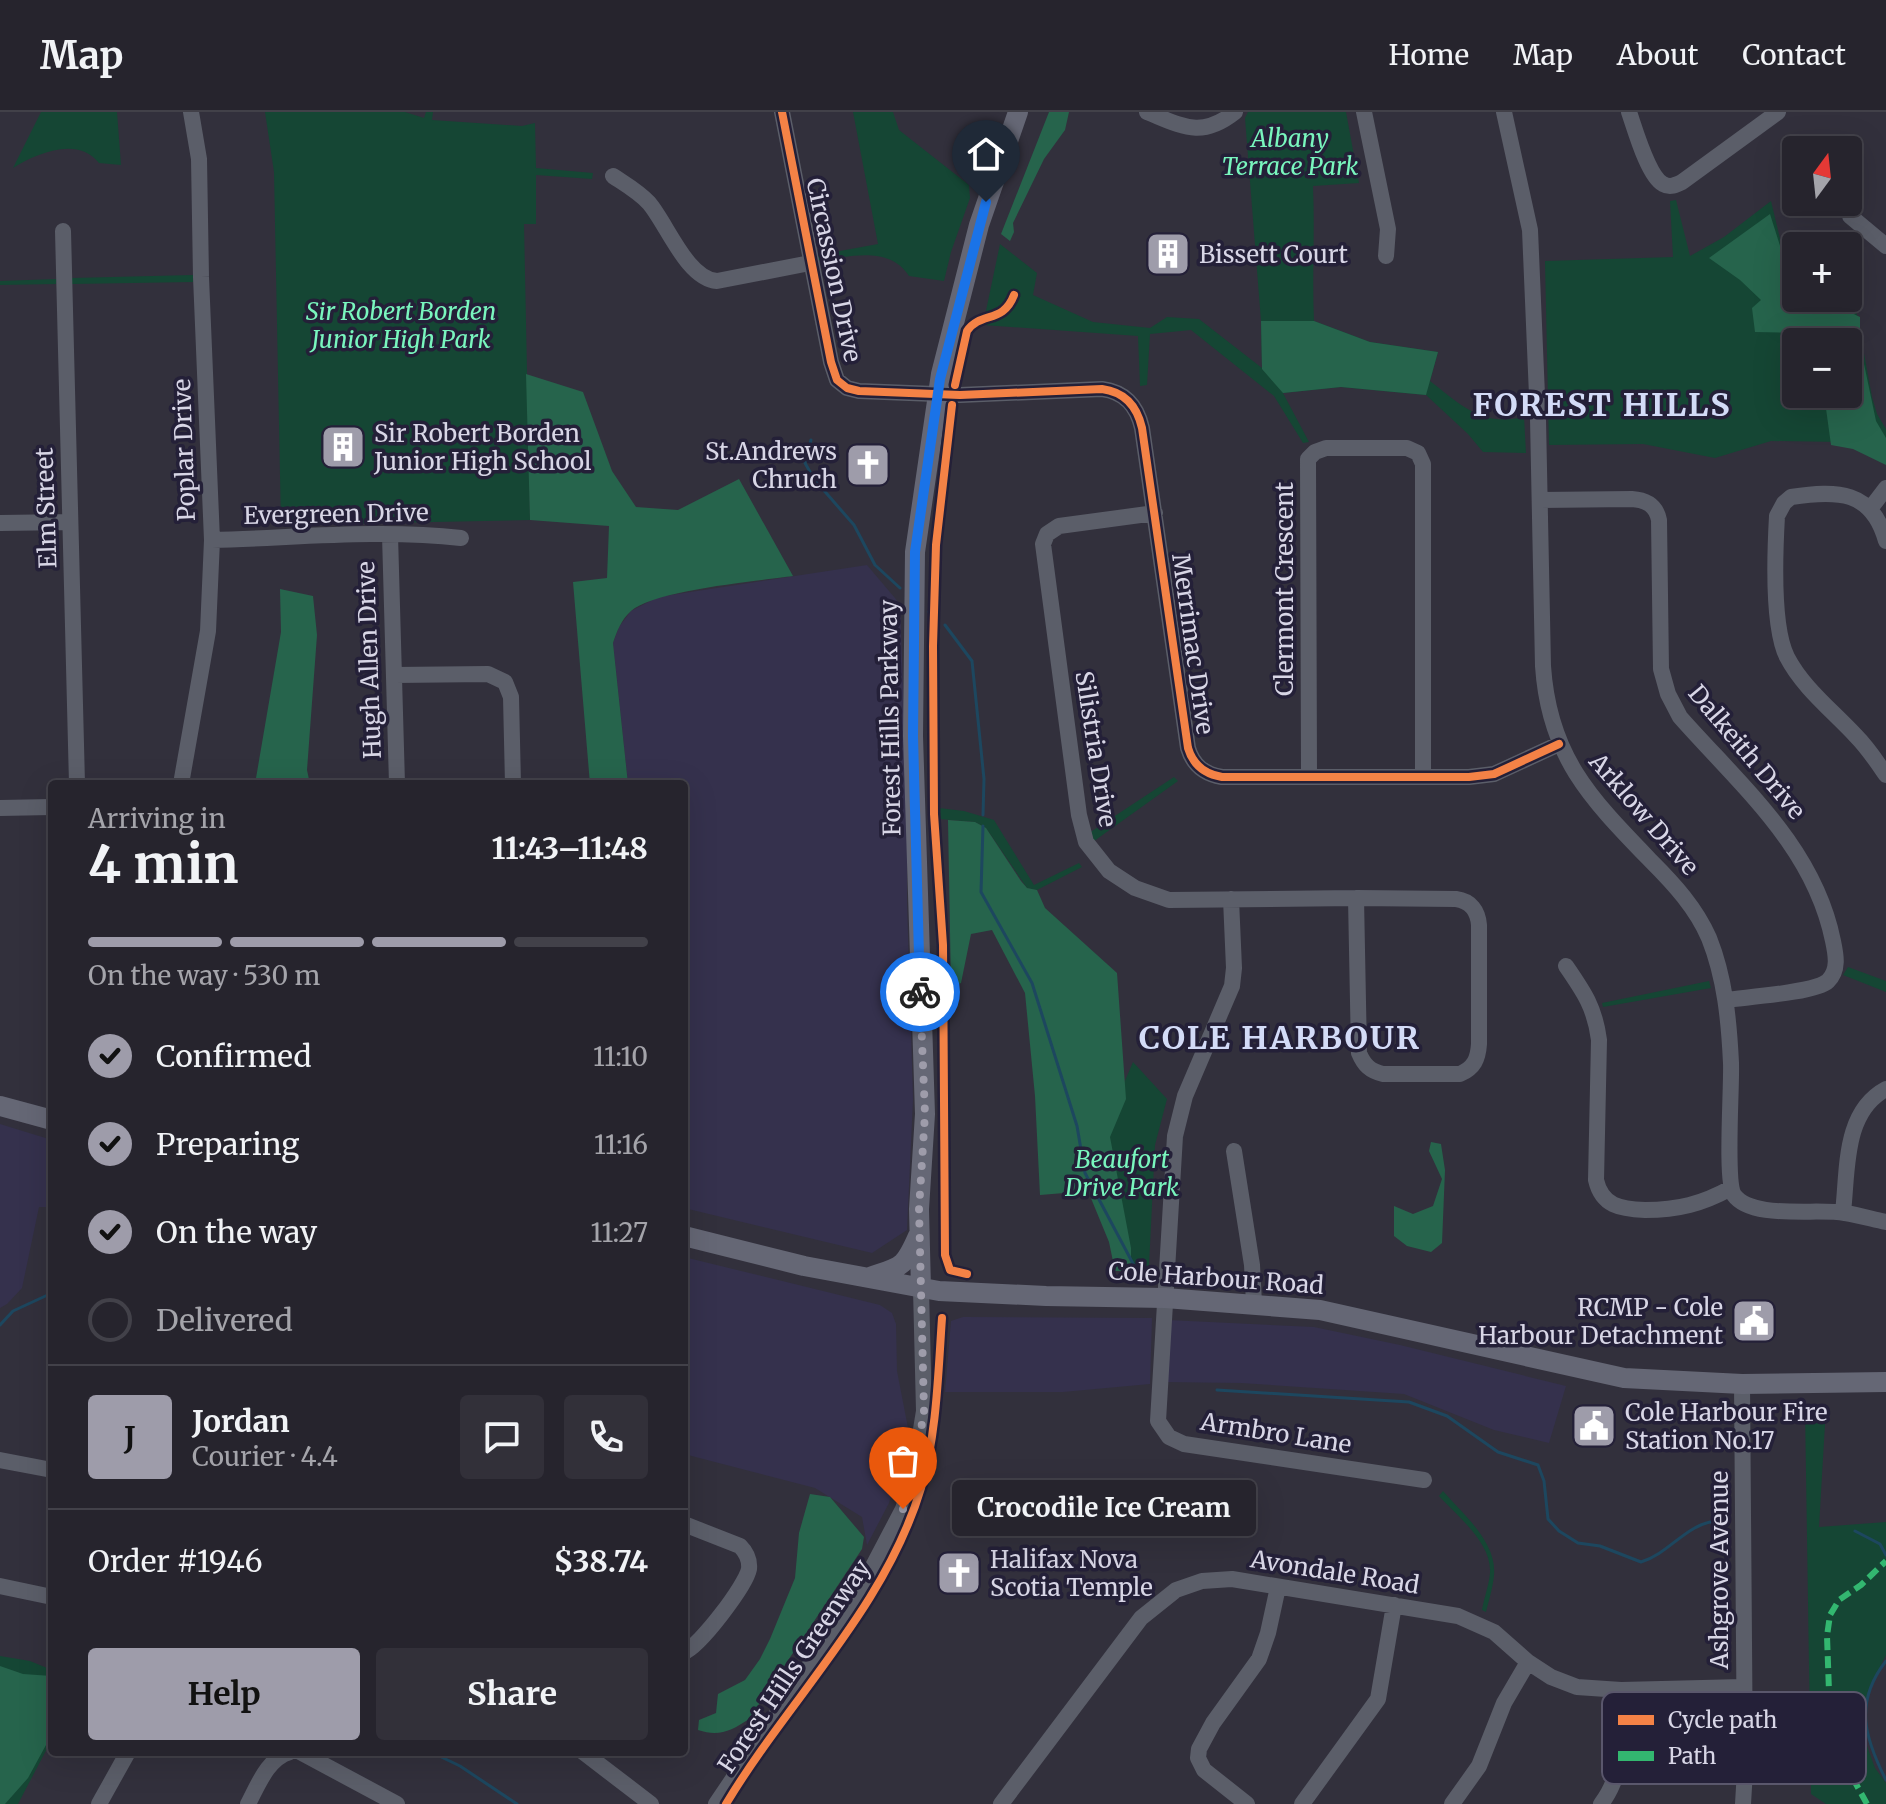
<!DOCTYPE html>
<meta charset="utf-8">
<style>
:root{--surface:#26242d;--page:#323039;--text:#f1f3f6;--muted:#a4a4aa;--line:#424149;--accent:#9e9caa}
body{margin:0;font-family:Merriweather,serif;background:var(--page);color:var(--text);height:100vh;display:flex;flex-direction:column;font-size:30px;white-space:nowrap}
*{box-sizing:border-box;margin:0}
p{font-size:26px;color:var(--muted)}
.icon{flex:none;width:44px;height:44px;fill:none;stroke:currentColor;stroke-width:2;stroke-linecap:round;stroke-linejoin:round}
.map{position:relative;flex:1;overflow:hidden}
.details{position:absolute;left:48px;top:668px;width:640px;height:976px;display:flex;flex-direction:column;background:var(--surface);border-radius:8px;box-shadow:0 8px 32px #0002,0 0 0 2px var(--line)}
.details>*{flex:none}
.needle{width:52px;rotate:15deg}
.buttons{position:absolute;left:1782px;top:24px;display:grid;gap:16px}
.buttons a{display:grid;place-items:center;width:80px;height:80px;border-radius:8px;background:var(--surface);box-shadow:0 8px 32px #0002,0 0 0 2px var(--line);font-size:40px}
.pin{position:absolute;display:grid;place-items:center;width:68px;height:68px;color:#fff;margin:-82px -34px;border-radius:50% 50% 50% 0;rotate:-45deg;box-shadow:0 0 8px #0007}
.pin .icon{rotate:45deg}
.courier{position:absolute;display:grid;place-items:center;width:80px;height:80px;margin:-40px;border:6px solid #1a73e8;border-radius:50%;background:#fff;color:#222;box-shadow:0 2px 10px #0007}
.bubble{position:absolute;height:56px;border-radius:8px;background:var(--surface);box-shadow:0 8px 32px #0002,0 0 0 2px var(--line);font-size:26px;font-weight:700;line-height:56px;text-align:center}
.summary em{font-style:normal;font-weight:700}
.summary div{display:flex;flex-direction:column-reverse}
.summary{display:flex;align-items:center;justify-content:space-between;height:136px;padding:0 40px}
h1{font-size:52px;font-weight:700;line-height:60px}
.bar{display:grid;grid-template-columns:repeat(4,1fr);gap:12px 8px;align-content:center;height:96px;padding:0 40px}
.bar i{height:10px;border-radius:6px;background:var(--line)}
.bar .selected{background:var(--accent)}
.bar p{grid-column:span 4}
.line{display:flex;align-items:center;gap:20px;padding:0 40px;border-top:2px solid var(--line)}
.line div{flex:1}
.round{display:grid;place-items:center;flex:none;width:84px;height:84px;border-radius:8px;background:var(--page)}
ol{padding:0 40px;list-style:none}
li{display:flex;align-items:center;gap:24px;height:88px}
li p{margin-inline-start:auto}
li .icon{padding:8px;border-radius:50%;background:var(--accent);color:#111;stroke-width:4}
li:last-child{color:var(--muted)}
li i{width:44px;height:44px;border:4px solid var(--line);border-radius:50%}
.cta{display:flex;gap:16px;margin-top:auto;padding:16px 40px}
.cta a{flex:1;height:92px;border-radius:8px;background:var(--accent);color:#111;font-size:32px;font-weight:700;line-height:92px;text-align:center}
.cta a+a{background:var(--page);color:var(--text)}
header{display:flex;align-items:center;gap:48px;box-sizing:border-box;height:112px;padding:0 40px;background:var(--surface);border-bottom:2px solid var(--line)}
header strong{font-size:38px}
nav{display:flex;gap:44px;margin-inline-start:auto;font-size:28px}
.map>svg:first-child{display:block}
</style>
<header>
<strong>Map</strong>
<nav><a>Home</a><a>Map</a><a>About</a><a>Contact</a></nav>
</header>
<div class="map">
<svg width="1886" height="1692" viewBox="0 0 1886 1692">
<rect width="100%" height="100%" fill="#32303c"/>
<!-- built -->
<path fill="#35314d" d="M867 453 900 492 907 682V790L913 987 907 1118 872 1141 684 1096V672H628L613 531 619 515 631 499 658 485Z
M0 1012 52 1028V1095H39L22 1176 7 1192 0 1196Z
M684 1145 880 1193 892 1201 896 1212 897 1259 909 1321 889 1391 867 1433 862 1405 815 1376 684 1342Z
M963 1205 1152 1206 1150 1272 1063 1280H945L951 1209Z
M1168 1208 1314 1215 1400 1233 1566 1274 1549 1331 1494 1318 1404 1282 1241 1271 1163 1270Z"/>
<!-- green -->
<path fill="#154634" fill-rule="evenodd" d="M41 0H117L121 53 99 51C78 24 37 41 13 56Z
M265 0H405L424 6 426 0H433L432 8 522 14 535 11 536 56 593 61 592 67 536 63V112H524L530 408 281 413 274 60Z
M853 0H893L899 18 969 73 970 86 951 140 944 169 909 164C889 133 851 145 818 148V143L878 132Z
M1248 0H1346L1359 71 1313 74C1315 119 1312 164 1314 209L1370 230 1438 240 1430 269C1461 293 1482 315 1524 305L1526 341 1483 340 1468 322 1426 283 1341 275 1283 281 1309 330 1303 331 1274 284 1191 218 1150 222 1147 273 1140 274 1138 224 983 213 1000 132 1037 161 1033 183 1093 210 1150 216 1167 205 1199 207 1262 256 1261 209 1245 6Z
M1676 88 1690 144 1724 125 1771 89 1790 168 1796 172V186H1824L1856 198 1872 285 1877 302 1886 317V346L1842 330 1771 329 1715 346 1643 332 1549 333 1545 149 1673 145 1670 89ZM1796 230H1848V282H1796Z
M193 163V170L72 172V166Z
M57 167 56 172 0 173V169Z
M1174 665 1178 669 1090 732 1086 723Z
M939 696 964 699 994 708 1034 773 1079 751 1082 755 1037 778 1027 776 986 716 975 710 939 707Z
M1848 855 1886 869V880L1843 863Z
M1709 869 1711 876 1603 895 1602 891Z
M1133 950 1167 987 1155 1033 1149 1153 1143 1161 1130 1155 1086 1060Z
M1826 1295 1819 1415 1886 1410V1543L1869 1577 1862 1614 1863 1623 1875 1656 1886 1671V1692H1826L1811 1682 1805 1296Z
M1443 1379C1463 1402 1497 1430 1494 1463 1493 1475 1489 1488 1486 1500L1482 1498C1484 1486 1489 1473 1490 1461 1492 1431 1458 1405 1439 1384Z
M0 1544 30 1549 52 1558V1627L18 1692H0Z"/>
<!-- forest -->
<path fill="#26644c" d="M1049 0H1069L1065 18 1044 47 1013 111 1014 120 1010 129 1001 122Z
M1770 102 1792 172 1796 175V186H1820L1860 205V233L1876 309 1886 326V353L1853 337 1831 333 1824 282H1848V230H1815L1814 221 1755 220 1752 196 1761 188 1740 168 1709 146Z
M1261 209H1314L1370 230 1438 240 1426 283 1341 275 1283 281 1262 257Z
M526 262 583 280 612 359 636 395 678 398 739 367 793 464C758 469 654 478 631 499 621 508 617 519 613 531L628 672H590L573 470 607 466 609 414 530 408Z
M280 477 313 484 317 523 307 658 310 672H255L281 520Z
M948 708 975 710 986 716 1021 769 1027 776 1037 778 1045 796 1117 861 1126 987 1110 1025 1131 1136V1159H1115L1109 1130 1088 1079 1040 1083 1035 984 1025 881 992 818 971 822 961 871 951 875Z
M1431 1030 1441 1032 1445 1058 1442 1131 1431 1140 1407 1134 1394 1124V1094L1413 1102 1433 1094 1442 1067 1429 1039Z
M810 1382 830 1385 864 1425 862 1437 749 1607C731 1619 719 1625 698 1618L699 1608 716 1601 718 1582 745 1568 760 1547 770 1527 795 1466 799 1421Z
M0 1554 23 1562 52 1564V1622L28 1666 5 1692H0Z"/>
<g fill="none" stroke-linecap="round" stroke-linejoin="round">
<!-- stream -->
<path stroke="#1d475f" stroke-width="3" d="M811 328 805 351 814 367 854 413 875 453 900 476
M929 500 933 503
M945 513 972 549 984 667 983 703
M983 714 981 780 1032 871 1077 1014 1085 1061 1138 1161
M0 1213 13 1199 52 1181
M1217 1278 1409 1290 1447 1304 1498 1340 1538 1353 1544 1369 1548 1407 1559 1419 1578 1431 1600 1434 1641 1450C1670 1441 1686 1412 1716 1409
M1855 1419 1880 1432 1886 1443
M1886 1549C1854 1590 1864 1625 1886 1668
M431 1640 460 1654 517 1692"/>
<!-- minor -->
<path stroke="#5b5e69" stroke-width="16" d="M782 0 831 250 837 268 847 276 859 279 960 283 1102 277C1125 280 1137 294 1142 316L1188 636C1193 653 1204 662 1222 665H1469L1494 662 1559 632
M1147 0C1182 14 1201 27 1235 0
M1364 0 1388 117 1386 144
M1504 0 1530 118 1538 307 1543 554C1549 645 1591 687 1651 749 1674 772 1696 796 1709 826 1725 866 1729 909 1731 951 1732 975 1725 1069 1734 1083 1752 1108 1817 1096 1845 1101 1858 1103 1872 1107 1886 1110
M1629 0C1635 17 1648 64 1663 72 1670 76 1676 73 1682 70L1778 0
M613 64C625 72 639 80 649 91 667 112 687 167 717 169L810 151
M1850 104 1886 134
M63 119 77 672
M1540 388 1632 387C1646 388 1656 393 1659 408L1661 557 1668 582 1680 605C1741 674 1814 735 1833 829 1836 843 1839 858 1828 869 1815 881 1746 885 1726 888
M1870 397 1886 376
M1155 401 1059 414 1047 422 1043 432 1079 703 1086 730 1109 759 1135 776 1169 788 1356 786
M0 411 70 410
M390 423 397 672
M212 428C294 426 379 417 461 426
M1886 429C1872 378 1837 378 1791 385L1784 391 1777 404C1775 439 1772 515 1787 545 1803 576 1833 599 1856 624 1868 636 1877 650 1886 663
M395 563 488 562 505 570 511 585 513 672
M1309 663 1308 347 1315 340 1326 336H1407L1418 341 1423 352V664
M181 672 208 519 212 428 201 165 199 47 191 0
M0 696 52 695
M1356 786 1456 787C1471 789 1478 799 1479 813V932C1478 947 1474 956 1460 962H1383C1370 959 1364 953 1359 941Z
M1231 787 1234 856 1232 874 1185 984 1175 1024 1158 1309 1169 1325 1184 1332 1424 1368
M1566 854C1584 880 1595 896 1599 928L1596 1068C1602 1094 1620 1097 1645 1098 1678 1098 1702 1092 1731 1076
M1234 1039 1252 1153 1254 1191
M1843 1100C1848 1058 1843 1000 1886 977
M1742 1272 1745 1658 1743 1692
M0 1348 52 1358
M684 1412 740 1434C746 1440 750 1447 749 1457 746 1473 700 1534 684 1540
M0 1474 52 1485
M300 1640 397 1692
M583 1640 651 1692
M99 1692 128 1640
M248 1692C258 1673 268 1646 290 1640
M716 1692 861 1477 903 1397 913 1366 924 1299 921 1177
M1001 1692 1141 1506 1176 1478 1202 1469 1232 1467 1458 1504 1494 1520 1528 1550 1551 1565 1577 1575 1621 1578 1743 1575
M1247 1692 1204 1658 1198 1646 1199 1637 1213 1611 1259 1547 1268 1521 1278 1475
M1302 1692 1378 1587 1394 1493
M1452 1692 1479 1654 1504 1591 1528 1550
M1601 1692C1627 1658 1621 1618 1621 1578"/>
<!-- major -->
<path stroke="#656775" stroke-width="20" d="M0 994 52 1008
M684 1124 804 1154 939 1179 1046 1184 1165 1186 1320 1198 1624 1266 1742 1272 1886 1270
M870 1165C902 1154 904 1156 918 1124
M921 1177 919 1097 925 1002 913 624 915 440 941 262 979 113 1018 0"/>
<!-- quiet -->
<path stroke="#33b770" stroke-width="6" stroke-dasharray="12 6" stroke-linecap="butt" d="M1867 1692 1844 1650 1830 1607 1827 1524 1830 1503 1839 1488 1861 1473 1886 1449"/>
<!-- cycleway casing -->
<g stroke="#242038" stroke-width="13">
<path id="cycleway" d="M782 0 831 250 837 268 847 276 859 279 960 283 1102 277C1125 280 1137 294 1142 316L1188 636C1193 653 1204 662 1222 665H1469L1494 662 1559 632
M955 273 967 219C981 199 1003 212 1014 183
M952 293 936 433 933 534 934 702 943 833 945 1143 950 1158 967 1162
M726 1692C789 1587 885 1496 921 1376 937 1321 938 1262 942 1206"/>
</g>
<!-- cycleway -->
<use href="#cycleway" stroke="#f48246" stroke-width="8"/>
</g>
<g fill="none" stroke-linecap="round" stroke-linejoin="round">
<!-- done -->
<path stroke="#9e9caa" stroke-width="8" stroke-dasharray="0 14.4" d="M903 1397 913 1366 924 1299 919 1097 925 1002 920 880"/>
<!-- route -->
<path stroke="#1a73e8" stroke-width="10" d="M920 880 913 624 915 440 940 267 986 90"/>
</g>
<!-- icons -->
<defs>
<g id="building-square" transform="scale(2.3)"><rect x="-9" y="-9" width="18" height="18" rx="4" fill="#9e9caa" stroke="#242038"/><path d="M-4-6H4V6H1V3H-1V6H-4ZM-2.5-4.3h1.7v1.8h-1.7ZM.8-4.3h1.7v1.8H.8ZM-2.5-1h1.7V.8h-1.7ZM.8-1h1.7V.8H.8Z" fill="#fff"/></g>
<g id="church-square" transform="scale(2.3)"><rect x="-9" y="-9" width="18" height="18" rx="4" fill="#9e9caa" stroke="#242038"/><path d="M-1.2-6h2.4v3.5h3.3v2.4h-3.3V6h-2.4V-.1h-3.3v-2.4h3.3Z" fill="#fff"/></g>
<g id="civic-square" transform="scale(2.3)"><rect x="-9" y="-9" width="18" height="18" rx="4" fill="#9e9caa" stroke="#242038"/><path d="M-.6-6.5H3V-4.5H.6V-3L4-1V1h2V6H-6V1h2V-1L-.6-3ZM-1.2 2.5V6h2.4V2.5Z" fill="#fff"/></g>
</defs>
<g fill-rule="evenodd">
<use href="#building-square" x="1168" y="142"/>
<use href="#building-square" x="343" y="335"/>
<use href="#church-square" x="868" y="353"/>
<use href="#civic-square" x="1754" y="1209"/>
<use href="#civic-square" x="1594" y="1314"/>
<use href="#church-square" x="959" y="1461"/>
</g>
<g text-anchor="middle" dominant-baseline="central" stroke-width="7" stroke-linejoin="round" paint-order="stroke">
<!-- park labels -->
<g font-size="24" font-style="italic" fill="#79f6be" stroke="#242038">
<text x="1290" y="26">Albany<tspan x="1290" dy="28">Terrace Park</tspan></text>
<text x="401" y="199">Sir Robert Borden<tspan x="401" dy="28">Junior High Park</tspan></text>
<text x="1122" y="1047">Beaufort<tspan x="1122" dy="28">Drive Park</tspan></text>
</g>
<!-- poi labels -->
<g font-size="24" fill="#d8d6e6" stroke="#242038" text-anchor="start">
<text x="1199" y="142">Bissett Court</text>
<text x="374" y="321">Sir Robert Borden<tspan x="374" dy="28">Junior High School</tspan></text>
<text x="837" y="339" text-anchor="end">St.Andrews<tspan x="837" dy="28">Chruch</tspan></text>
<text x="1723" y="1195" text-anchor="end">RCMP - Cole<tspan x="1723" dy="28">Harbour Detachment</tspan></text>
<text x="1625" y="1300">Cole Harbour Fire<tspan x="1625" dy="28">Station No.17</tspan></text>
<text x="990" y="1447">Halifax Nova<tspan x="990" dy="28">Scotia Temple</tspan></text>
</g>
<!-- street labels -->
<g font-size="24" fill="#d8d6e6" stroke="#242038">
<text transform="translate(834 158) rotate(78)">Circassion Drive</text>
<text transform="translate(184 338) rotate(-92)">Poplar Drive</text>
<text transform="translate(46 396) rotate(-92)">Elm Street</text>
<text transform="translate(336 402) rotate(-1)">Evergreen Drive</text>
<text transform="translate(1284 477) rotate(-90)">Clermont Crescent</text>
<text transform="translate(1193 532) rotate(82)">Merrimac Drive</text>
<text transform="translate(369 548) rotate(-92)">Hugh Allen Drive</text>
<text transform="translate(890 606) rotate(-91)">Forest Hills Parkway</text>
<text transform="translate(1096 637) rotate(81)">Silistria Drive</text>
<text transform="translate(1747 640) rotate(50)">Dalkeith Drive</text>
<text transform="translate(1644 702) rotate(49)">Arklow Drive</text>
<text transform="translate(1216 1166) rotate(4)">Cole Harbour Road</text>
<text transform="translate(1276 1321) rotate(9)">Armbro Lane</text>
<text transform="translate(1719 1458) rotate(-90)">Ashgrove Avenue</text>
<text transform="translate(1335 1460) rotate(9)">Avondale Road</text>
<text transform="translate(794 1554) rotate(-56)">Forest Hills Greenway</text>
</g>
<!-- district labels -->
<g font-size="32" font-weight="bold" letter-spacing="2" fill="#d3dbf7" stroke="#242038">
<text x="1602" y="293">FOREST HILLS</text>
<text x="1280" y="926">COLE HARBOUR</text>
</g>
</g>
<!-- legend -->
<rect x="1602" y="1580" width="264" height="92" rx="12" fill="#242038" stroke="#5a576c" stroke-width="2"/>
<rect x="1618" y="1603" width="36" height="10" fill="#f48246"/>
<rect x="1618" y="1639" width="36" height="10" fill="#33b770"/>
<g font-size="22" fill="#d8d6e6">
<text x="1668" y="1616">Cycle path</text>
<text x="1668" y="1652">Path</text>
</g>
</svg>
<div class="buttons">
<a><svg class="needle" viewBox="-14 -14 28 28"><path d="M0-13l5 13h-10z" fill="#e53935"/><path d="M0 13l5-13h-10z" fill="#a4a4aa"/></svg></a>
<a>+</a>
<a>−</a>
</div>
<div class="pin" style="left:903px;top:1397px;background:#ea580c"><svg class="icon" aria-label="bag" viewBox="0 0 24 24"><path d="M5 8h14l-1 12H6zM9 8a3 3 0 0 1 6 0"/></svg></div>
<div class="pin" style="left:986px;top:90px;background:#1f2937"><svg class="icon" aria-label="home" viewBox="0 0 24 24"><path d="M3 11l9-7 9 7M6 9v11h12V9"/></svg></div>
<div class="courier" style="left:920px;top:880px"><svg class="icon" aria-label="bike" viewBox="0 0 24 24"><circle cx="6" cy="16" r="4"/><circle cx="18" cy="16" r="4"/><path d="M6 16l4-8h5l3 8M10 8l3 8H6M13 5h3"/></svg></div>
<div class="bubble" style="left:952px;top:1368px;width:304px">Crocodile Ice Cream</div>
<section class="details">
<div class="summary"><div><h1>4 min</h1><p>Arriving in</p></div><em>11:43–11:48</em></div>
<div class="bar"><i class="selected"></i><i class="selected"></i><i class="selected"></i><i></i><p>On the way · 530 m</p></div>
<ol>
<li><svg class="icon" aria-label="check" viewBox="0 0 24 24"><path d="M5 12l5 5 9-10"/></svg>Confirmed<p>11:10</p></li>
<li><svg class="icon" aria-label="check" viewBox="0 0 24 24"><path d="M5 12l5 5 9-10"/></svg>Preparing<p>11:16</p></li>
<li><svg class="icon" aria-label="check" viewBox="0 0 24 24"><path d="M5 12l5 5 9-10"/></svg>On the way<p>11:27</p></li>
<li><i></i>Delivered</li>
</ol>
<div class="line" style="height:144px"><b class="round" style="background:var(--accent);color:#111">J</b><div><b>Jordan</b><p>Courier · 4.4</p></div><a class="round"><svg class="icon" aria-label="chat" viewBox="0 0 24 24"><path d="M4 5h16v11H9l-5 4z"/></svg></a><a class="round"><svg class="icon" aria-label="phone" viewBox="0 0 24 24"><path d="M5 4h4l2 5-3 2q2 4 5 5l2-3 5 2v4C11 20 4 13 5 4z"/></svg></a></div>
<div class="line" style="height:104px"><div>Order #1946</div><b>$38.74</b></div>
<div class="cta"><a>Help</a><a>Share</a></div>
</section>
</div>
